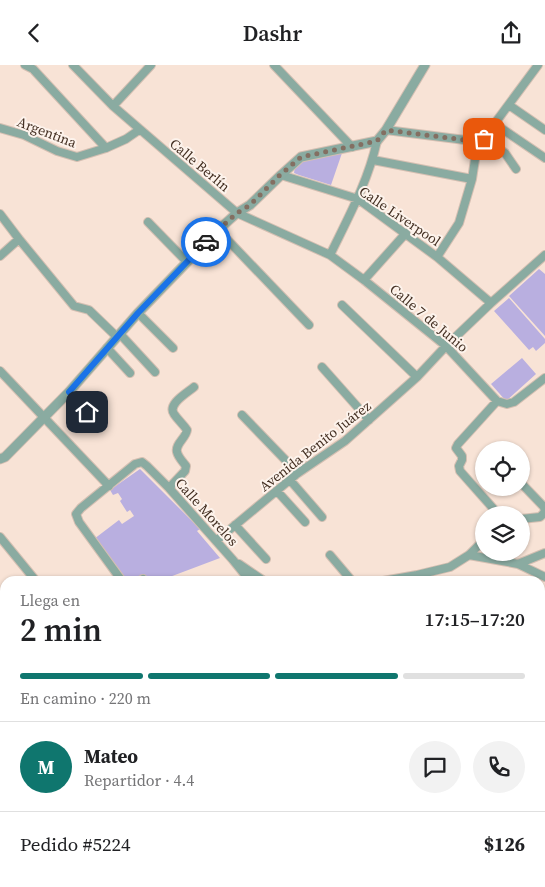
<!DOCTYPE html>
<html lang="es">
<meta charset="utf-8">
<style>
:root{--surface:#fff;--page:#f2f2f2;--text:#202124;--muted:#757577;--line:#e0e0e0;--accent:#0f766e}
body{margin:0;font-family:"Source Serif 4",serif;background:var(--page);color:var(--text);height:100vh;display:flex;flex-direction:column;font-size:19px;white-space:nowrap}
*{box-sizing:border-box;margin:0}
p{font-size:16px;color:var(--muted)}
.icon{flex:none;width:28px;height:28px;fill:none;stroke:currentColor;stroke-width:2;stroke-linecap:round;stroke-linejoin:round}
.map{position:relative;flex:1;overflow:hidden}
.details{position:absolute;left:0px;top:511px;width:545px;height:311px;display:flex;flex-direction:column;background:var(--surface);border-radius:15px 15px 0 0;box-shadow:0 1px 4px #0004}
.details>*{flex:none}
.tools{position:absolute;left:475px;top:376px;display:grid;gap:10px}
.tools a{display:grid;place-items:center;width:55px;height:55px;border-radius:50%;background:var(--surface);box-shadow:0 1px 4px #0004;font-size:25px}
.pin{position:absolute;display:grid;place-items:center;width:42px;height:42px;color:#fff;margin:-21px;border-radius:10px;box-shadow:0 2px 8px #0006}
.courier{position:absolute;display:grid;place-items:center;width:50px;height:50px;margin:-25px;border:4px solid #1a73e8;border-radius:50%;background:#fff;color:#222;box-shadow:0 1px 6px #0007}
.head em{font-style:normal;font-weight:600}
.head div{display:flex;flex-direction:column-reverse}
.head{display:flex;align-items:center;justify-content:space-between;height:85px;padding:0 20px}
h1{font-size:32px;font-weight:600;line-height:38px}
.bar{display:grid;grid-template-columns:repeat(4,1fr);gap:8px 5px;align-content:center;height:60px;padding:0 20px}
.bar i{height:6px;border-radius:4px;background:var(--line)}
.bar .selected{background:var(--accent)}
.bar p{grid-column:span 4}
.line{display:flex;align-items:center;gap:12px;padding:0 20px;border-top:1px solid var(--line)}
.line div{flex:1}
.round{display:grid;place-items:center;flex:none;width:52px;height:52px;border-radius:26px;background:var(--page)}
header{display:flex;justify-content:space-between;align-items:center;height:65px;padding:0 20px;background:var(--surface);font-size:22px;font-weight:600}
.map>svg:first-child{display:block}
</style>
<header><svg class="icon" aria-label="back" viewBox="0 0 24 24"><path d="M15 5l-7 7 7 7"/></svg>Dashr<svg class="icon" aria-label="share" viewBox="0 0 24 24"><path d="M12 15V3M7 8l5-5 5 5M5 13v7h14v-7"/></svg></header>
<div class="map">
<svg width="545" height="822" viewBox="0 0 545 822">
<rect width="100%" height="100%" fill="#f8e3d6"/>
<!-- green -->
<path fill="#b9afe0" d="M342 88 331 120 299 110 294 108 295 102 304 95Z
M539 204 545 209V271L509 231Z
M509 233 545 274V278L536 286 533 282 529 285 494 246Z
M522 293 536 309 506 336 491 319Z
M140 404 200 464 197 466 220 493 159 516H125L94 474 119 455 122 459 134 451 130 445 127 447 120 436 122 434 118 428 113 430 110 425Z"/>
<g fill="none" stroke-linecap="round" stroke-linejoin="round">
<!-- river -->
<path stroke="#7abbe0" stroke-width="12" d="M540 789H545
M269 822 306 818"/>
<!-- minor casing -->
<g stroke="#d4bfb2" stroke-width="10">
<path id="minor" d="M25 0 33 4 106 83
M73 0 113 41 237 148 330 190 364 215 446 281 497 336 507 339 514 337 545 313
M274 0 352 82
M509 40 545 65
M113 41 151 0
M495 59 545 93
M0 63 24 70 57 86 77 92 106 83 126 74 139 65
M386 65 481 77
M484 74 505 88 516 104
M373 95 472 114
M281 110 358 134 437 192 491 238
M0 149 19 174 74 241 89 245 117 272
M148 157 187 197
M218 165 309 260
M330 190C348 153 368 117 377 76
M0 191 19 174
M437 192 459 158 472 114 476 88 481 77 538 0
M364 215 406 168
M342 240 417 312
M138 248 173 283
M120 269 155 307
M107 283 130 308
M322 302 369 355
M0 306 109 421
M69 327 96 357
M497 336 458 379 456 383 462 391V395L459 401 460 406 499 450
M242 350 298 408
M290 415 322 452
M521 418 544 442 545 447 540 452 521 454
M169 423 185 406 186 401C183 397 178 392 177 387 175 379 186 373 187 365 183 359 178 355 174 349 167 339 187 328 194 322
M277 426 305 457
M235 460 266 494
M0 472 36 516
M216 476 298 408 345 376 417 312 446 281 491 238 545 190
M330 490 352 516
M469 490 518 499 545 512
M239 499 264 516
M518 499 545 488
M122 516 79 457 76 449 81 443 135 399 142 397 147 401 169 423 233 495 250 516
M140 516 143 514V516
M383 516 417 510 450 502 469 490 484 475
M540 598 545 599
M0 631 5 627
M540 729 545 728
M0 758 5 757
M540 764H545
M378 818 379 822
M114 822 134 818"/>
</g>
<!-- tertiary casing -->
<g stroke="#d4bfb2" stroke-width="11">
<path id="tertiary" d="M0 394 5 392 69 327 138 248 218 165 237 148 250 140 281 110 301 92 377 76 386 65 425 0
M540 659 545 658
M0 788 5 789
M540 800H545
M85 822 86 818
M393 822 424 818"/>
</g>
<!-- minor -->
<use href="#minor" stroke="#8aaba1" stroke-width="8"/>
<!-- tertiary -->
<use href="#tertiary" stroke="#8aaba1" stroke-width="9"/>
</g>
<!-- wall -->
<path fill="#bb8a6a" d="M540 818V822H407Z"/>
<!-- building -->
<path fill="#daa17b" stroke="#997156" d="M428 818H540V819L523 822H407Z"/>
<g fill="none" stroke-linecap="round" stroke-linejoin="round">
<!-- done -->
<path stroke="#836f62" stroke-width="5" stroke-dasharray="0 9" d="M206 177 218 165 237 148 250 140 280 110 301 92 377 76 386 65 481 77 484 74"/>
<!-- route -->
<path stroke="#1a73e8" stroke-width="6" d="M87 347 69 327 138 248 206 177"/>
</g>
<g text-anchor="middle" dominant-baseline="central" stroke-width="4" stroke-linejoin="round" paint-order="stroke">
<!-- street labels -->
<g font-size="14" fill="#443023" stroke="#fdf3ec">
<text transform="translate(47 67) rotate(21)">Argentina</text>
<text transform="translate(200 100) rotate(40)">Calle Berlín</text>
<text transform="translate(400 151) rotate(34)">Calle Liverpool</text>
<text transform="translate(429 253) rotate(40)">Calle 7 de Junio</text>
<text transform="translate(315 381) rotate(-38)">Avenida Benito Juárez</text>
<text transform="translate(207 447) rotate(48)">Calle Morelos</text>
</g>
</g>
</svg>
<div class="tools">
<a><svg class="icon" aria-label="locate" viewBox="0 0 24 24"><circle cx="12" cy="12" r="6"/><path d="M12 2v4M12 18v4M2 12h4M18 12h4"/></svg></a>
<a><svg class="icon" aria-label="layers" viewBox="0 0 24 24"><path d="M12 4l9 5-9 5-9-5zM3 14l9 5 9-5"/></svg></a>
</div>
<div class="pin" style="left:484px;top:74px;background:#ea580c"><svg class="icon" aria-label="bag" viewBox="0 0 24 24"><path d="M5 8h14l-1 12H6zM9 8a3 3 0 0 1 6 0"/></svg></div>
<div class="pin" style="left:87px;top:347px;background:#1f2937"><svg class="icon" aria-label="home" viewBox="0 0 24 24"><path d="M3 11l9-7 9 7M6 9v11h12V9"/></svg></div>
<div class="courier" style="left:206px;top:177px"><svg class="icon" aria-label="car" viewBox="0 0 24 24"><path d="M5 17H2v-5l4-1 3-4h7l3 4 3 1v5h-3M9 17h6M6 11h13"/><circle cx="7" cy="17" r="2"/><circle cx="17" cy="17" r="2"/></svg></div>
<section class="details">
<div class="head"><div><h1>2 min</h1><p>Llega en</p></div><em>17:15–17:20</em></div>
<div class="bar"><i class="selected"></i><i class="selected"></i><i class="selected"></i><i></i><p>En camino · 220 m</p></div>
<div class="line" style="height:90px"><b class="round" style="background:var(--accent);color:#fff">M</b><div><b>Mateo</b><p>Repartidor · 4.4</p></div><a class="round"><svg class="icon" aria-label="chat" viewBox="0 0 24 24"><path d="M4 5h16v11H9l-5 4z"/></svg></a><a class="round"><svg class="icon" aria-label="phone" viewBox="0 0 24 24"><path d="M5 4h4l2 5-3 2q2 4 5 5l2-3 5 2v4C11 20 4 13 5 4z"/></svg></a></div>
<div class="line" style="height:65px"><div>Pedido #5224</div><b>$126</b></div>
</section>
</div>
